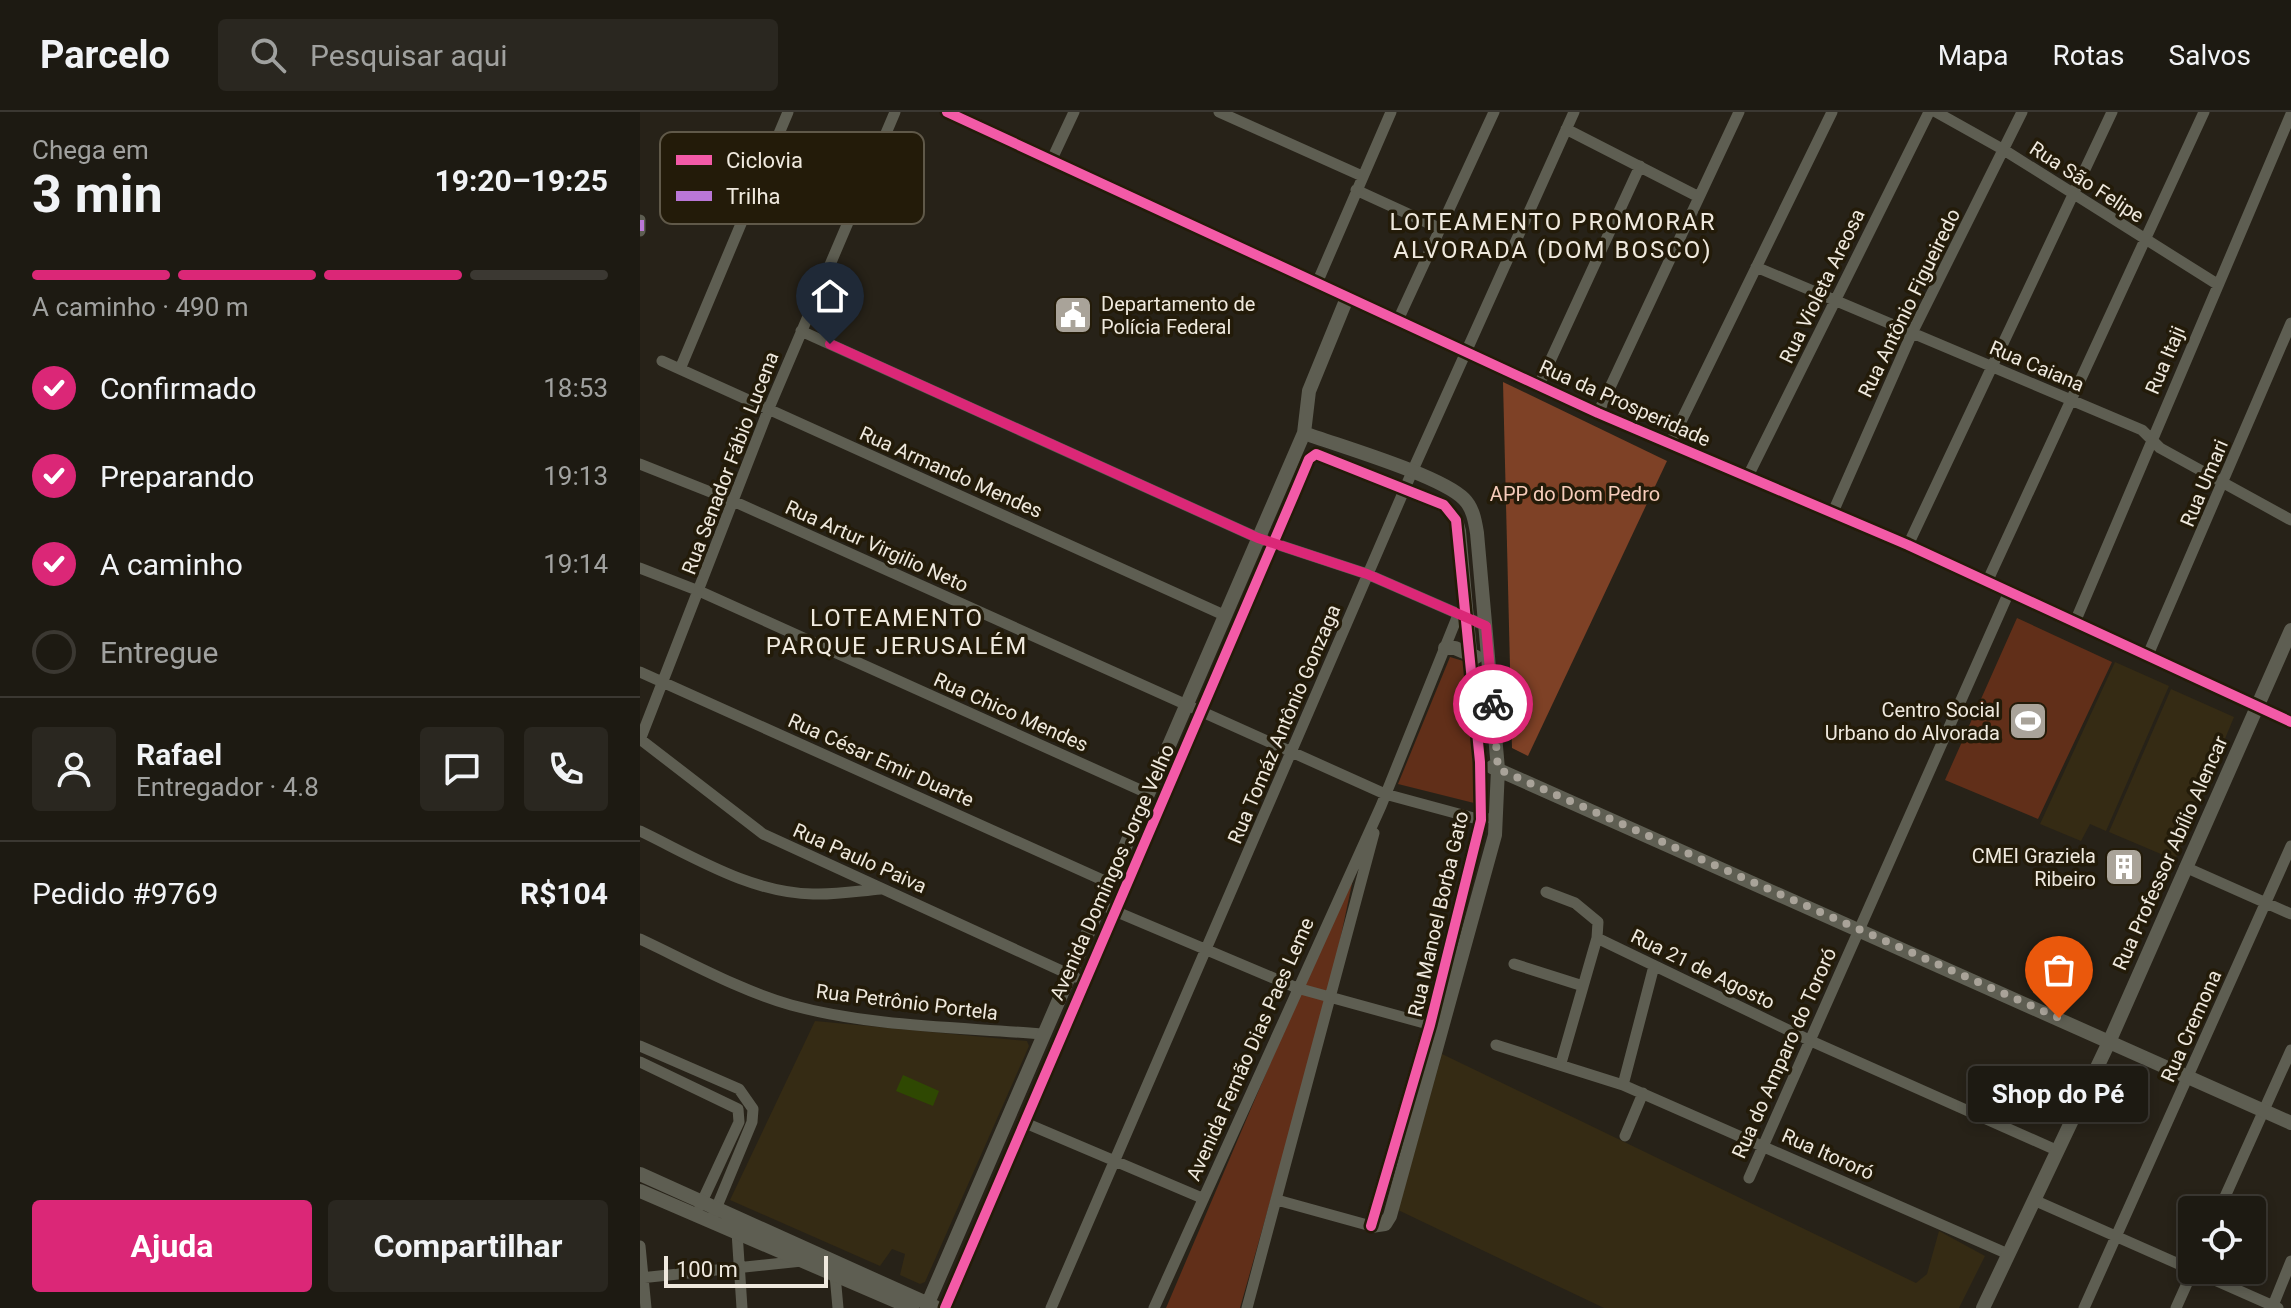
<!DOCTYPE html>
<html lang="pt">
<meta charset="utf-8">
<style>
:root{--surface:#1d1a12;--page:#2a2720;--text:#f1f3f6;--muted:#a0a19f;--line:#3b3832;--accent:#db2777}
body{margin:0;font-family:Roboto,sans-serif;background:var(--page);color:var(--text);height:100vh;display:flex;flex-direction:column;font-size:30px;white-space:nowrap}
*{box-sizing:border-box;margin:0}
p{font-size:26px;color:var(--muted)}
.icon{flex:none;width:44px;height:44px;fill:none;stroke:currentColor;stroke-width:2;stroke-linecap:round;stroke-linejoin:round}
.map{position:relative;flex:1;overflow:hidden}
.sheet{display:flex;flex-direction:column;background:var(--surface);width:640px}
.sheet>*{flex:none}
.tools{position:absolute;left:1538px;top:1084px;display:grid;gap:16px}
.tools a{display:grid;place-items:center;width:88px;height:88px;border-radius:8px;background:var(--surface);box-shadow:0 4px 12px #0003,0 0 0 2px var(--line);font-size:40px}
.scale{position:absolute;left:24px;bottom:20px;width:164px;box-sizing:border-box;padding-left:8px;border:4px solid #efe9de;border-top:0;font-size:22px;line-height:28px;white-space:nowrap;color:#efe9de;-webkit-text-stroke:6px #231b09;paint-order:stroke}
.pin{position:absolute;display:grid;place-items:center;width:68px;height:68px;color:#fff;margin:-82px -34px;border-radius:50% 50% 50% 0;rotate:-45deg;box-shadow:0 0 8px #0007}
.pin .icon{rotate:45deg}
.courier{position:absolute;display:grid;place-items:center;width:80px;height:80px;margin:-40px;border:6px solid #db2777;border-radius:50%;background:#fff;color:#222;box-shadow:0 2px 10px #0007}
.bubble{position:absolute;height:56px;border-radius:8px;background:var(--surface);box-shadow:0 4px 12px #0003,0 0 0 2px var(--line);font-size:26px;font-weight:700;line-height:56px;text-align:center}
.overview em{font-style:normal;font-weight:700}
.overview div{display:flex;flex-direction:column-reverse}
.overview{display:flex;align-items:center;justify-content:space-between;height:136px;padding:0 32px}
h1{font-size:52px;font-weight:700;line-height:60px}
.bar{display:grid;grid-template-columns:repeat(4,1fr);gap:12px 8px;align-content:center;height:96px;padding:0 32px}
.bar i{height:10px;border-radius:6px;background:var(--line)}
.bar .selected{background:var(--accent)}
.bar p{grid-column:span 4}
.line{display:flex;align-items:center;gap:20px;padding:0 32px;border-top:2px solid var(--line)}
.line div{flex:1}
.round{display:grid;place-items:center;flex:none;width:84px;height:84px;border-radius:8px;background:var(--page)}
ol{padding:0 32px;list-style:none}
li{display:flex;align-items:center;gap:24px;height:88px}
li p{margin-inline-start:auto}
li .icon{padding:8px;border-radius:50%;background:var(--accent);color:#fff;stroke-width:4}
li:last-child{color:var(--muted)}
li i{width:44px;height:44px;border:4px solid var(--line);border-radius:50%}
.button{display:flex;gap:16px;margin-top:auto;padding:16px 32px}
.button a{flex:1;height:92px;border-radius:8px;background:var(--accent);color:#fff;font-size:32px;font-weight:700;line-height:92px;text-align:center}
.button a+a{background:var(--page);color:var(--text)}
header{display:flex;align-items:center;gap:48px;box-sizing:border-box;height:112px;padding:0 40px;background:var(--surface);border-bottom:2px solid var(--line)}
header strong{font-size:38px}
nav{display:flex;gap:44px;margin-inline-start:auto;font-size:28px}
.search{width:560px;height:72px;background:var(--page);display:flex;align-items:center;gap:20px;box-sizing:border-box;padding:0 28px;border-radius:8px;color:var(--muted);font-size:30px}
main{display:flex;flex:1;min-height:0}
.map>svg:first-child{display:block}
</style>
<header>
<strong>Parcelo</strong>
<div class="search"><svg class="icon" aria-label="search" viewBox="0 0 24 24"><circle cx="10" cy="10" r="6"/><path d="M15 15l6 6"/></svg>Pesquisar aqui</div>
<nav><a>Mapa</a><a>Rotas</a><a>Salvos</a></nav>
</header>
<main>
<section class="sheet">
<div class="overview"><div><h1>3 min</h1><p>Chega em</p></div><em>19:20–19:25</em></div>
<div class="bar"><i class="selected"></i><i class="selected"></i><i class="selected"></i><i></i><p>A caminho · 490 m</p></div>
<ol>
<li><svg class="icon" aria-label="check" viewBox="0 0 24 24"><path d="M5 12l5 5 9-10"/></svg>Confirmado<p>18:53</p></li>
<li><svg class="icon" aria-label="check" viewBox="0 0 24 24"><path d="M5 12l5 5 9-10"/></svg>Preparando<p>19:13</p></li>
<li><svg class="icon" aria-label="check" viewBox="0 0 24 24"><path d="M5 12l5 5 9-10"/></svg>A caminho<p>19:14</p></li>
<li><i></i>Entregue</li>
</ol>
<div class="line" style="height:144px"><a class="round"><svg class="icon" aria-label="person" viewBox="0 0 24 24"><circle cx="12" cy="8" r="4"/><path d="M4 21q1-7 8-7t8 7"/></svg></a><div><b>Rafael</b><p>Entregador · 4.8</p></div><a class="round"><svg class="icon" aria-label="chat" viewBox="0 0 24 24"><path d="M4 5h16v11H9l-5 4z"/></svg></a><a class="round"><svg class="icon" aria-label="phone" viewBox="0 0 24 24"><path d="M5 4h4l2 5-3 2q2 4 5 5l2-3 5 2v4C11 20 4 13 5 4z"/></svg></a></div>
<div class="line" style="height:104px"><div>Pedido #9769</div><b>R$104</b></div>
<div class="button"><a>Ajuda</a><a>Compartilhar</a></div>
</section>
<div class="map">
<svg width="1651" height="1196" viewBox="0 0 1651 1196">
<rect width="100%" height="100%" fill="#272218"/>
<!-- built -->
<path fill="#352b14" d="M1475 550 1529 574 1466 719 1450 712 1441 729 1400 712Z
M1531 577 1594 605 1535 748 1469 720Z
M175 909 387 929 389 934 285 1170 280 1172 260 1163 265 1142 252 1137 240 1154 90 1088Z
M802 942 1276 1171 1287 1162 1299 1119 1345 1144 1319 1196H964L758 1098Z"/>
<!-- green -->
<path fill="#612f19" d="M1377 506 1472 550 1398 707 1305 668Z
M810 545 830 551 842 693 758 672Z
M717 748 688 885 600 1196H526Z"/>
<!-- forest -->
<path fill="#7e4126" d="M863 270 1027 349 888 644 872 636Z"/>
<!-- water -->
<path fill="#2f4802" d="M263 963 299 979 293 994 256 979Z"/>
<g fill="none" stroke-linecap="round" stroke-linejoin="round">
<!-- minor -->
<path stroke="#5e5e52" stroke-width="11" d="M579 0 722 64
M1296 0 1364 38 1577 172
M926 17 1057 84
M412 47 434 0
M716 78 799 116
M0 108V119
M1116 155 1502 318 1520 336 1651 408
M677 171 751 0
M758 208 854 0
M161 219 618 426 727 462 846 514
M22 249 586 504
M40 257 148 0
M899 273 1000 54
M958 301 1099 0
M1030 332 1192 0
M0 352 93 389 745 682 841 708 846 706
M1108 364 1289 0
M1193 400 1272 221 1382 0
M1268 433 1472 0
M0 456 59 479 507 681
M1347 470 1564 0
M1435 510 1651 2
M1507 545 1651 211
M0 560 467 770
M0 627 123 722 435 865
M0 628 129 296 255 0
M0 719C54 745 111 781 173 782 195 783 218 779 241 777
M1545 755 1651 802
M906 780 935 791 958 810 957 826 921 951
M470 797 657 876 795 914
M957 826 1171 929 1416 1038
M0 827C49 850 99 878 151 893 231 915 319 915 401 922
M874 852 943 874
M856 933 983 973 1368 1142
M0 934 99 977 113 997 112 1010 73 1104
M0 950 98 997 99 1010 60 1094
M983 973 1014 854
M383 1010 562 1086
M985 1024 1003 981
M1109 1066 1369 480
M637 1088 731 1114
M1394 1088 1638 1196
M1579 1098 1651 938
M97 1120 102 1196
M0 1134 6 1196
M195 1163 198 1196
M0 1166 162 1149
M411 1196 772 360 934 0
M514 1196 741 694 818 503
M607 1196 734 721
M1444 1196 1651 734
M1536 1196 1553 1158
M1632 1196 1651 1149"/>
<!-- tertiary -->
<path stroke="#5e5e52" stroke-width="14" d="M307 0 958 301 1268 433 1651 610
M805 536H815L836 545
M852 655 1651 1011
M0 1062 295 1195
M0 1079 272 1196
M288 1191 664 321 669 279 707 186
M305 1196 653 385 669 347 676 342 804 393 816 408 819 419 840 650 841 708 790 913 731 1114 745 1112 750 1104 855 723 858 657 837 421C835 409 833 396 824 387 800 363 699 334 664 321
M1343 1196 1470 928 1651 518"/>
<!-- quiet -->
<path stroke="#ba77d6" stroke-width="8" stroke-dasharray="16 8" stroke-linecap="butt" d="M0 108V119"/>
<!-- cycleway casing -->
<g stroke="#231b09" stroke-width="15">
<path id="cycleway" d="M307 0 958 301 1268 433 1651 610
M305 1196 653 385 669 347 676 342 804 393 816 408 840 650 841 708 790 913 731 1114"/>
</g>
<!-- cycleway -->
<use href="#cycleway" stroke="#f35aa7" stroke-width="10"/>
</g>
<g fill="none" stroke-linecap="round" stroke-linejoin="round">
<!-- done -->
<path stroke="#a9a399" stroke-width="8" stroke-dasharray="0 14.4" d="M853 592 858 657 1419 906"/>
<!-- route -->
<path stroke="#db2777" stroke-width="10" d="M190 232 618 426 727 462 846 514 853 592"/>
</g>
<!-- icons -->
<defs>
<g id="civic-square" transform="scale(2)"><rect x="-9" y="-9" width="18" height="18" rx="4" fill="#a9a399" stroke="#231b09"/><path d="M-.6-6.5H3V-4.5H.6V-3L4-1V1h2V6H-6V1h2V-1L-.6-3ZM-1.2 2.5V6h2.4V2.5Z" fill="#fff"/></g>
<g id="stadium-square" transform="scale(2)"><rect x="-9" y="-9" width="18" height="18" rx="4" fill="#a9a399" stroke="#231b09"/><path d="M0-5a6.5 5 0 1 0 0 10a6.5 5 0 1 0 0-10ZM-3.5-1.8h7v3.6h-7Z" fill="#fff"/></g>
<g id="building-square" transform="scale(2)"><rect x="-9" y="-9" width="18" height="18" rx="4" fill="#a9a399" stroke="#231b09"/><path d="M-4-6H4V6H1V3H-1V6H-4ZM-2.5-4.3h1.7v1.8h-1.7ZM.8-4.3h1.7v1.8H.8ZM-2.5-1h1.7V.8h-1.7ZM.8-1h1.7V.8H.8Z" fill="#fff"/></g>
</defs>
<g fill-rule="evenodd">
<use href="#civic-square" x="433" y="203"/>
<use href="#stadium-square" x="1388" y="609"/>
<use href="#building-square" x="1484" y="755"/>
</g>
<g text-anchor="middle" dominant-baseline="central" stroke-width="7" stroke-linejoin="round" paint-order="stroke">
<!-- street labels -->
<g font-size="20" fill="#efe9de" stroke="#231b09">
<text transform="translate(1447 70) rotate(33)">Rua São Felipe</text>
<text transform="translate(1182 174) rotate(-64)">Rua Violeta Areosa</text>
<text transform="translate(1269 191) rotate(-64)">Rua Antônio Figueiredo</text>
<text transform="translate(1525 248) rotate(-67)">Rua Itaji</text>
<text transform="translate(1397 254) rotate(23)">Rua Caiana</text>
<text transform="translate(985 291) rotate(24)">Rua da Prosperidade</text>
<text transform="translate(90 351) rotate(-69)">Rua Senador Fábio Lucena</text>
<text transform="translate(311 360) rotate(24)">Rua Armando Mendes</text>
<text transform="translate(1564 371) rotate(-67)">Rua Umari</text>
<text transform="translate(237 434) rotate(24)">Rua Artur Virgilio Neto</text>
<text transform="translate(371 600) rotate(24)">Rua Chico Mendes</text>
<text transform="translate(644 612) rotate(-67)">Rua Tomáz Antônio Gonzaga</text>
<text transform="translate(241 648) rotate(24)">Rua César Emir Duarte</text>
<text transform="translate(1530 741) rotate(-66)">Rua Professor Abílio Alencar</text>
<text transform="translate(220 746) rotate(24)">Rua Paulo Paiva</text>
<text transform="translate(472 760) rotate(-66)">Avenida Domingos Jorge Velho</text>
<text transform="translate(798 802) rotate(-77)">Rua Manoel Borba Gato</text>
<text transform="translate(1063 857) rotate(26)">Rua 21 de Agosto</text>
<text transform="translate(267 890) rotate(7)">Rua Petrônio Portela</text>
<text transform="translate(1551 914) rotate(-66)">Rua Cremona</text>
<text transform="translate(610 937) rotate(-66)">Avenida Fernão Dias Paes Leme</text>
<text transform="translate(1144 941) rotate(-66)">Rua do Amparo do Tororó</text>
<text transform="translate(1188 1042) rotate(24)">Rua Itororó</text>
</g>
<!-- poi labels -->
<g font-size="20" fill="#efe9de" stroke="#231b09" text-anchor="end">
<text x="461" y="192" text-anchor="start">Departamento de<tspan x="461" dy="23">Polícia Federal</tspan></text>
<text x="1360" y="598">Centro Social<tspan x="1360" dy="23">Urbano do Alvorada</tspan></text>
<text x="1456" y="744">CMEI Graziela<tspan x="1456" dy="23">Ribeiro</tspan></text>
</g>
<!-- park labels -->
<g font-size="20" fill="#f6ccbb" stroke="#231b09">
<text x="935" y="382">APP do Dom Pedro</text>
</g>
<!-- quarter labels -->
<g font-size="24" letter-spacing="2" fill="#efe9de" stroke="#231b09">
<text x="913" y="110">LOTEAMENTO PROMORAR<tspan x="913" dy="28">ALVORADA (DOM BOSCO)</tspan></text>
<text x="257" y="506">LOTEAMENTO<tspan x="257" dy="28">PARQUE JERUSALÉM</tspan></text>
</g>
</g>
<!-- legend -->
<rect x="20" y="20" width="264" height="92" rx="12" fill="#231b09" stroke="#605949" stroke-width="2"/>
<rect x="36" y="43" width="36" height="10" fill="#f35aa7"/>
<rect x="36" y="79" width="36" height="10" fill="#ba77d6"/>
<g font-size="22" fill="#efe9de">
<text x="86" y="56">Ciclovia</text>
<text x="86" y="92">Trilha</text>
</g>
</svg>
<div class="tools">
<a><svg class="icon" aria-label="locate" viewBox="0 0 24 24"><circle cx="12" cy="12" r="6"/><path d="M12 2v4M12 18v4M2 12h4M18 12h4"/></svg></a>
</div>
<div class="scale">100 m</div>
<div class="pin" style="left:1419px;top:906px;background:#ea580c"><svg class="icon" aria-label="bag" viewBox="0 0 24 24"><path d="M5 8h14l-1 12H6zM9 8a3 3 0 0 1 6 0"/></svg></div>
<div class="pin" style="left:190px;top:232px;background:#1f2937"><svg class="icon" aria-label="home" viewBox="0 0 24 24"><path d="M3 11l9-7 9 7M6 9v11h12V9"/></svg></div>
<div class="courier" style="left:853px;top:592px"><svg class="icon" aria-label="bike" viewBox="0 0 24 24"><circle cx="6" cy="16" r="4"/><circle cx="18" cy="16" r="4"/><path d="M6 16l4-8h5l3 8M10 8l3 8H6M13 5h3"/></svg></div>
<div class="bubble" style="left:1328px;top:954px;width:180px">Shop do Pé</div>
</div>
</main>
